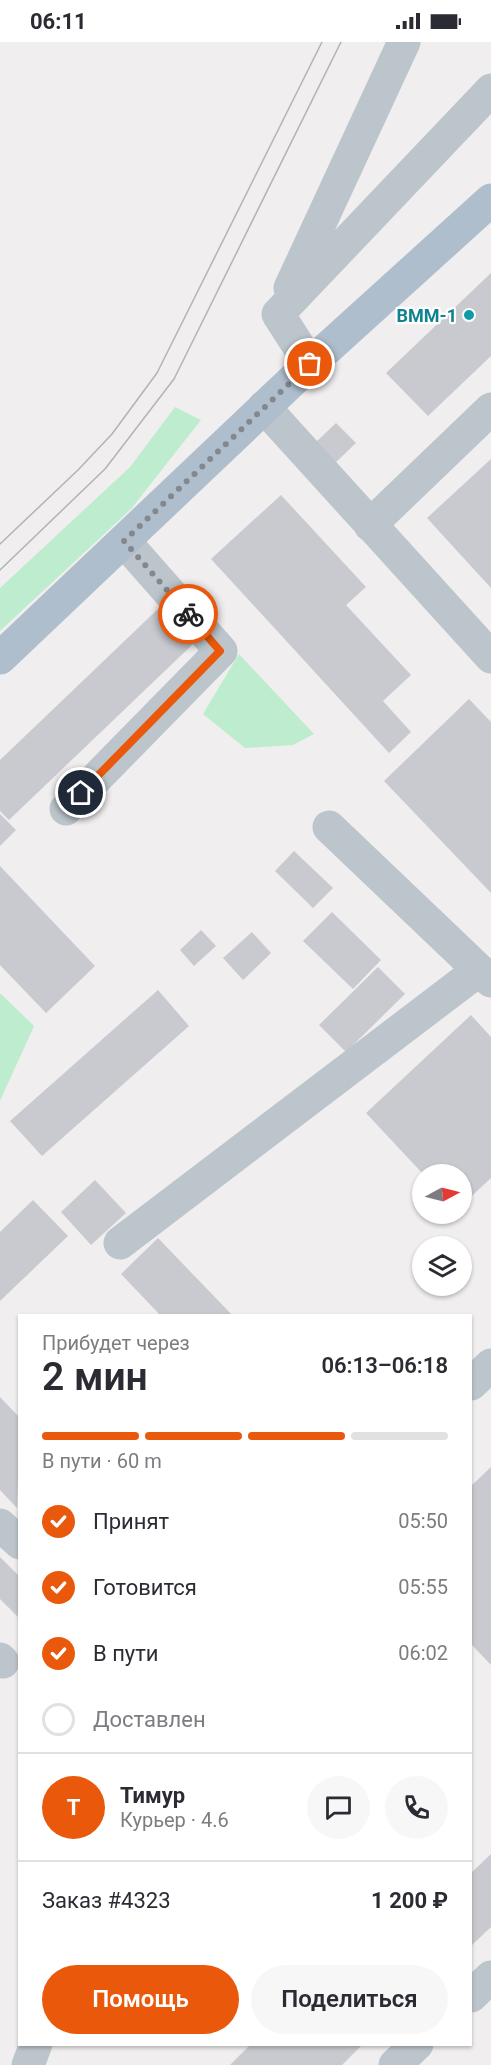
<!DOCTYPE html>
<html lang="ru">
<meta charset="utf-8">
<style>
:root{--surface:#fff;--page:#f7f7f7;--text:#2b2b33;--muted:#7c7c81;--line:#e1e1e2;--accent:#ea580c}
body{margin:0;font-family:Roboto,sans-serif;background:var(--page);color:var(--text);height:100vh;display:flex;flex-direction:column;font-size:22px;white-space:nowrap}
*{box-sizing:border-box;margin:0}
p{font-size:20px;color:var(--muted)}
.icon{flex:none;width:33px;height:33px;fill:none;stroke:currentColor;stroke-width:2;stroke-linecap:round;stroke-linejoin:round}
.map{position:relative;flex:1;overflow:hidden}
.sheet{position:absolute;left:18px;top:1272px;width:454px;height:732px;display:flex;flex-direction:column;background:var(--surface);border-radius:0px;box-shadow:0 2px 4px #0004}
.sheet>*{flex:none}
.needle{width:39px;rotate:83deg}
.controls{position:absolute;left:412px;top:1122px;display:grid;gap:12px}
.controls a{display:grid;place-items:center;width:60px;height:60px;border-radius:50%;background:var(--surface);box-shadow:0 2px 4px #0004;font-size:30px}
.pin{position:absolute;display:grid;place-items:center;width:51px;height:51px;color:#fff;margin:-26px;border:3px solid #fff;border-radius:50%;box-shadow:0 2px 6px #0007}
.courier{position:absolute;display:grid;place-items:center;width:60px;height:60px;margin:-30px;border:4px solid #ea580c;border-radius:50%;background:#fff;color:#222;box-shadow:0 2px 8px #0007}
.overview em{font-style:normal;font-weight:600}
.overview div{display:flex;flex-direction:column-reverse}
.overview{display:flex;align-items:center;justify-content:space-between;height:102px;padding:0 24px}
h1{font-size:39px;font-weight:600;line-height:45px}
.bar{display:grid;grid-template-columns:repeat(4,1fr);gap:9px 6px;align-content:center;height:72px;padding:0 24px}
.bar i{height:8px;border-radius:4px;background:var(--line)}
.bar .selected{background:var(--accent)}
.bar p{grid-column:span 4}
.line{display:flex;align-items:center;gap:15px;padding:0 24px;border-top:2px solid var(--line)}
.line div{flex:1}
.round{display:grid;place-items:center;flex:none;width:63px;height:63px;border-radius:32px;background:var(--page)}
ol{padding:0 24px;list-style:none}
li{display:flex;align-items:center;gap:18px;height:66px}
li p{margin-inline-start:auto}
li .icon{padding:6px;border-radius:50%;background:var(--accent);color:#fff;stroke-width:4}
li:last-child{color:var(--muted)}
li i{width:33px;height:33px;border:3px solid var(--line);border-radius:50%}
.action{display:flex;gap:12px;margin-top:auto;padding:12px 24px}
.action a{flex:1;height:69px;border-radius:36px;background:var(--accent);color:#fff;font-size:24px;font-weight:600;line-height:69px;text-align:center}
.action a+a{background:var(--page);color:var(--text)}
.status{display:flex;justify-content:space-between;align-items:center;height:42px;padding:0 30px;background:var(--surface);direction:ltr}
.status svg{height:16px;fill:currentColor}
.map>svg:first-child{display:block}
</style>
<div class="status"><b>06:11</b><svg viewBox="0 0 49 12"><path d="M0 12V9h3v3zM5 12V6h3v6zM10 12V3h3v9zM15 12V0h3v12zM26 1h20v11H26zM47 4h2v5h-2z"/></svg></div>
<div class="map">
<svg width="491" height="2023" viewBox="0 0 491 2023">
<rect width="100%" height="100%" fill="#f0eeee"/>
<!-- green -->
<path fill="#bdedce" d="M175 365 201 378 131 467 0 589V546L130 425Z
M239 612 314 692 293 703 245 706 203 672Z
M0 951 34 984 0 1059Z"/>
<!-- building -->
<path fill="#c8cad0" d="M491 231V314L428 374 386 331Z
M336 381 356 401 335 421 315 401Z
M491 417V546L427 476Z
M281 453 366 545 346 563 411 633 383 659 411 690 389 711 211 517Z
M159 566 193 602 9 778 0 769V718Z
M469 657 491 680V851L384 739Z
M0 772 16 788 0 804Z
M294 809 333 846 313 866 275 829Z
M0 824 95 924 46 971 0 923Z
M332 870 381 918 353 947 303 899Z
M201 888 216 904 194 924 180 908Z
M252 890 271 911 243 938 223 916Z
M378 925 405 952 346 1010 319 983Z
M158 948 189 984 42 1114 10 1079Z
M471 973 491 995V1136L462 1163V1132H423L366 1071Z
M95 1138 126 1171 91 1203 61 1170Z
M33 1158 68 1194 0 1259V1190Z
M158 1196 233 1274H161L121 1232Z
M0 1355 20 1376 17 1466 0 1448Z
M491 1425V1623L471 1602V1444Z
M0 1515 20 1535V1577L0 1557Z
M491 1812V1885L471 1904V1831Z
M251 2002H363L342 2023H230Z"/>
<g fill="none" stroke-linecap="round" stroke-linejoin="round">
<!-- minor -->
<path stroke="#bcc5cc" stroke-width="33" d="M290 246 404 0
M310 322 278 272 491 48
M264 365 491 615
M370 483 491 367
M66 767 221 609 124 499
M329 785 479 928
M120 1201 479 928 491 939
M471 1342 491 1323
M0 1483 20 1501
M0 1617 3 1620
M471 1954 491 1935
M28 2023 36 2002
M395 2023 417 2002"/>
<!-- major -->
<path stroke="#aebecc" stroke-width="33" d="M0 616 310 322 491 158"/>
<!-- tram -->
<path stroke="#b0b3b8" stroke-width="1.5" d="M0 502 78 428 112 392 157 331 322 0
M0 528 105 427 174 337 341 0"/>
</g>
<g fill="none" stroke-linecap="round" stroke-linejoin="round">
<!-- done -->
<path stroke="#82888e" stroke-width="6" stroke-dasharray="0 10.8" d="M188 572 124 499 310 322"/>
<!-- route -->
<path stroke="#ea580c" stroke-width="8" d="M81 751 220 609 188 572"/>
</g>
<!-- markers -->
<circle fill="#0f9aa8" stroke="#fff" stroke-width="2" cx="469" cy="273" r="6"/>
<g text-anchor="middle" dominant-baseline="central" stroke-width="4.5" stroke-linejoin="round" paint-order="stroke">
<!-- culture labels -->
<g font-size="18" font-weight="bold" fill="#0d838f" stroke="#fff" text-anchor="end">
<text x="457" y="273">ВММ-1</text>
</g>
</g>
</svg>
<div class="controls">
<a><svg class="needle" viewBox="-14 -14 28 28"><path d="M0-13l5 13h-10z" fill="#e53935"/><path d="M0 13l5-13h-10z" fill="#7c7c81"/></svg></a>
<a><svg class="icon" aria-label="layers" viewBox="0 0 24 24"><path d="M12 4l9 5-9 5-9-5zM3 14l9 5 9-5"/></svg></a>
</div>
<div class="pin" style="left:310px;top:322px;background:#ea580c"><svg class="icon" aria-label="bag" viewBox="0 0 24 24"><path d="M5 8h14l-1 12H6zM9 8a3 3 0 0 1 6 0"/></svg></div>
<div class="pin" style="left:81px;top:751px;background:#1f2937"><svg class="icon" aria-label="home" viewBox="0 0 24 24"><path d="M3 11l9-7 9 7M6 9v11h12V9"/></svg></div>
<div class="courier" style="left:188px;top:572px"><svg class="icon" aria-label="bike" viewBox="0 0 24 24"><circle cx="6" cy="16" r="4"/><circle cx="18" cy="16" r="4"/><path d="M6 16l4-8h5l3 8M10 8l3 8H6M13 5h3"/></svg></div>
<section class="sheet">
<div class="overview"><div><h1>2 мин</h1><p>Прибудет через</p></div><em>06:13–06:18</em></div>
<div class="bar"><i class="selected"></i><i class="selected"></i><i class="selected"></i><i></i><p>В пути · 60 m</p></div>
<ol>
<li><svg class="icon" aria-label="check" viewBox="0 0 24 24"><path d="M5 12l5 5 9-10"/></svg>Принят<p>05:50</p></li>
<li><svg class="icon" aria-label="check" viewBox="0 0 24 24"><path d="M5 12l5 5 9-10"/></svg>Готовится<p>05:55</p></li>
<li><svg class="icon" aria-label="check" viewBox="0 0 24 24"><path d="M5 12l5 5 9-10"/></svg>В пути<p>06:02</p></li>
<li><i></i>Доставлен</li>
</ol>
<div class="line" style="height:108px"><b class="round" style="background:var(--accent);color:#fff">Т</b><div><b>Тимур</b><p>Курьер · 4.6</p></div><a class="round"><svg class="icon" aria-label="chat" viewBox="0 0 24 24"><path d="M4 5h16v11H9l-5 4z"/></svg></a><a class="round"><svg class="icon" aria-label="phone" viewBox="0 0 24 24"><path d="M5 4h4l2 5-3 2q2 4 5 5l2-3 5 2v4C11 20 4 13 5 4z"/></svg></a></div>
<div class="line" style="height:78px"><div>Заказ #4323</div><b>1 200 ₽</b></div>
<div class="action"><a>Помощь</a><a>Поделиться</a></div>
</section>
</div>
